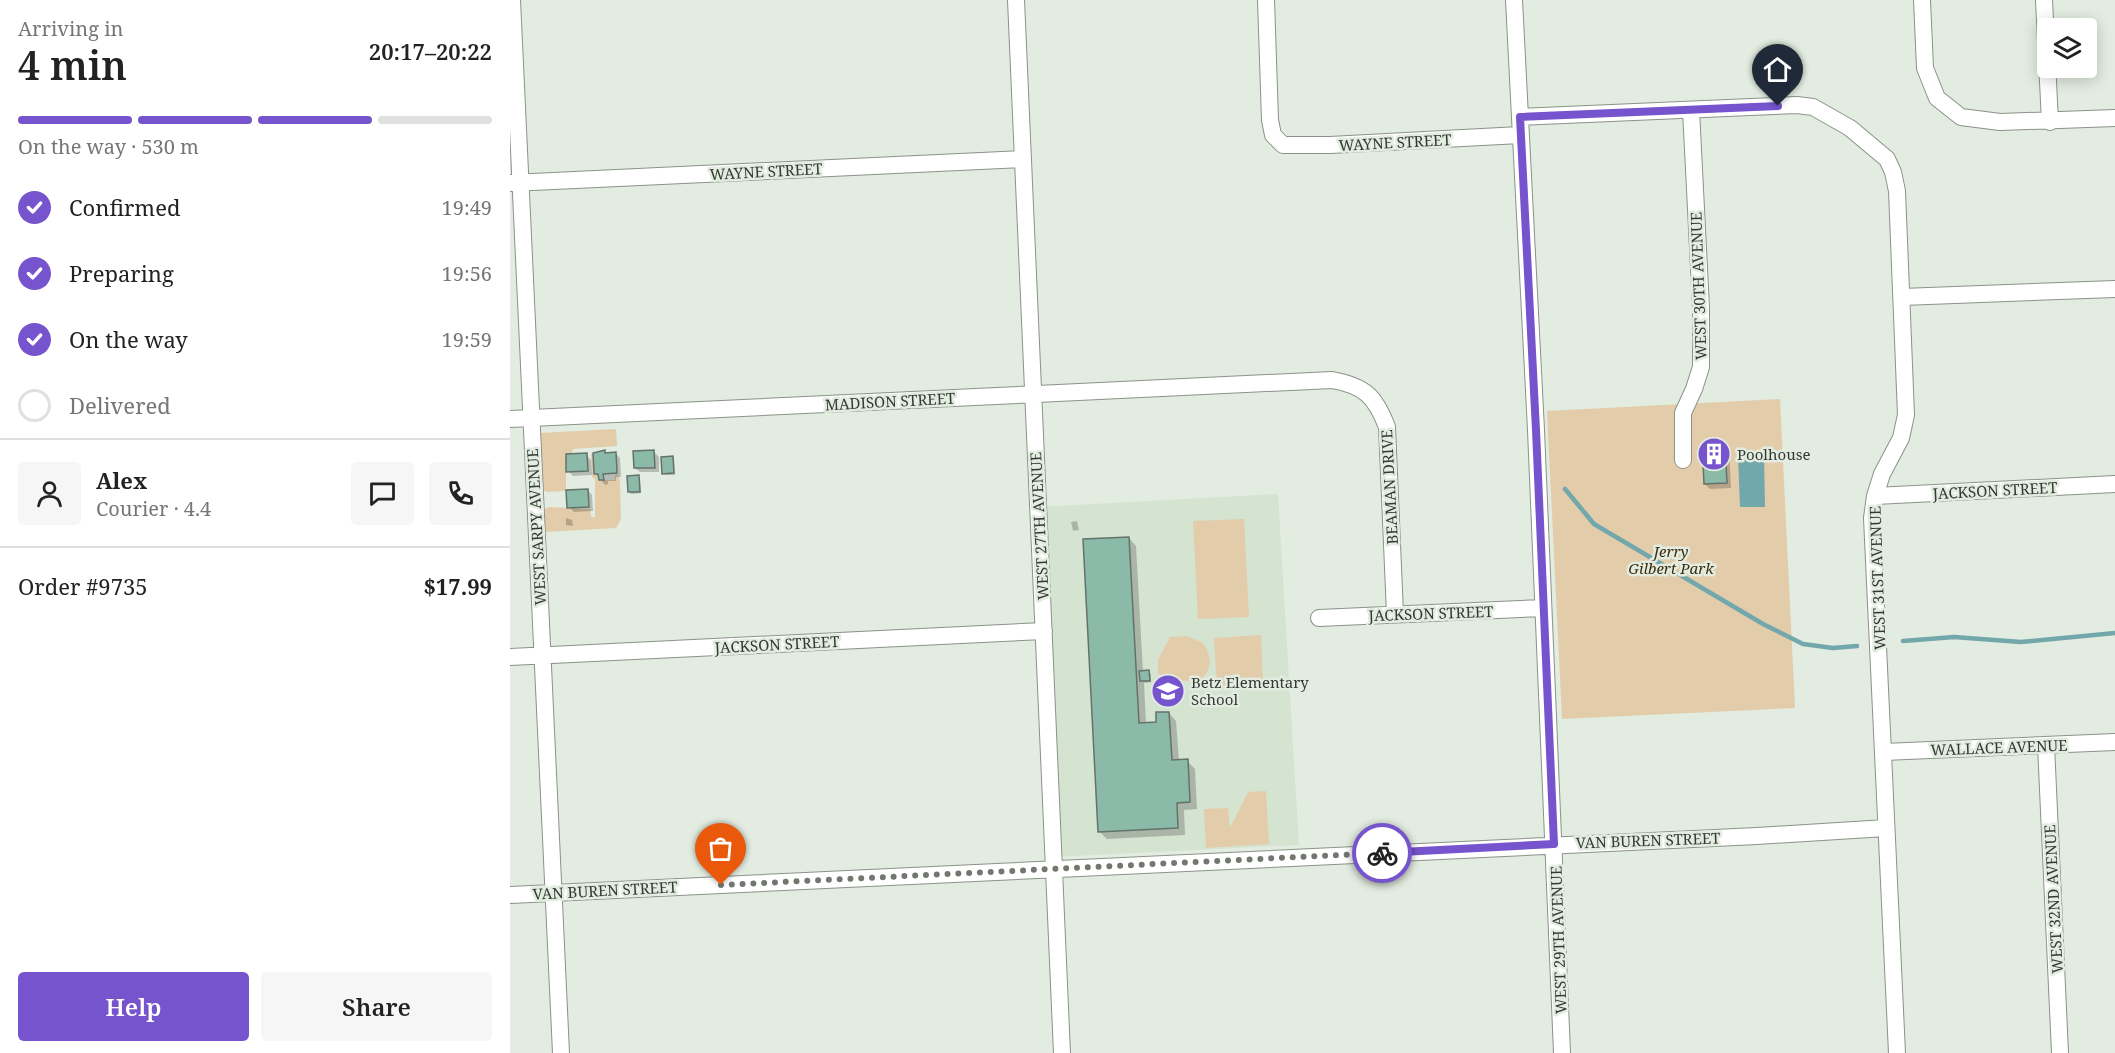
<!DOCTYPE html>
<meta charset="utf-8">
<style>
:root{--surface:#fff;--page:#f6f6f6;--text:#222;--muted:#767676;--line:#e0e0e0;--accent:#7654cd}
body{margin:0;font-family:"Noto Serif",serif;background:var(--page);color:var(--text);height:100vh;display:flex;flex-direction:column;font-size:22px;white-space:nowrap}
*{box-sizing:border-box;margin:0}
p{font-size:20px;color:var(--muted)}
.icon{flex:none;width:33px;height:33px;fill:none;stroke:currentColor;stroke-width:2;stroke-linecap:round;stroke-linejoin:round}
.map{position:relative;flex:1;overflow:hidden}
.drawer{display:flex;flex-direction:column;background:var(--surface);width:510px}
.drawer>*{flex:none}
.tools{position:absolute;left:1527px;top:18px;display:grid;gap:12px}
.tools a{display:grid;place-items:center;width:60px;height:60px;border-radius:6px;background:var(--surface);box-shadow:0 3px 15px #0003;font-size:30px}
.pin{position:absolute;display:grid;place-items:center;width:51px;height:51px;color:#fff;margin:-62px -26px;border-radius:50% 50% 50% 0;rotate:-45deg;box-shadow:0 0 6px #0007}
.pin .icon{rotate:45deg}
.courier{position:absolute;display:grid;place-items:center;width:60px;height:60px;margin:-30px;border:4px solid #7654cd;border-radius:50%;background:#fff;color:#222;box-shadow:0 2px 8px #0007}
.head em{font-style:normal;font-weight:600}
.head div{display:flex;flex-direction:column-reverse}
.head{display:flex;align-items:center;justify-content:space-between;height:102px;padding:0 18px}
h1{font-size:39px;font-weight:600;line-height:45px}
.bar{display:grid;grid-template-columns:repeat(4,1fr);gap:9px 6px;align-content:center;height:72px;padding:0 18px}
.bar i{height:8px;border-radius:4px;background:var(--line)}
.bar .selected{background:var(--accent)}
.bar p{grid-column:span 4}
.line{display:flex;align-items:center;gap:15px;padding:0 18px;border-top:2px solid var(--line)}
.line div{flex:1}
.round{display:grid;place-items:center;flex:none;width:63px;height:63px;border-radius:6px;background:var(--page)}
ol{padding:0 18px;list-style:none}
li{display:flex;align-items:center;gap:18px;height:66px}
li p{margin-inline-start:auto}
li .icon{padding:6px;border-radius:50%;background:var(--accent);color:#fff;stroke-width:4}
li:last-child{color:var(--muted)}
li i{width:33px;height:33px;border:3px solid var(--line);border-radius:50%}
.primary-button{display:flex;gap:12px;margin-top:auto;padding:12px 18px}
.primary-button a{flex:1;height:69px;border-radius:6px;background:var(--accent);color:#fff;font-size:24px;font-weight:600;line-height:69px;text-align:center}
.primary-button a+a{background:var(--page);color:var(--text)}
main{display:flex;flex:1;min-height:0}
.map>svg:first-child{display:block}
</style>
<main>
<section class="drawer">
<div class="head"><div><h1>4 min</h1><p>Arriving in</p></div><em>20:17–20:22</em></div>
<div class="bar"><i class="selected"></i><i class="selected"></i><i class="selected"></i><i></i><p>On the way · 530 m</p></div>
<ol>
<li><svg class="icon" aria-label="check" viewBox="0 0 24 24"><path d="M5 12l5 5 9-10"/></svg>Confirmed<p>19:49</p></li>
<li><svg class="icon" aria-label="check" viewBox="0 0 24 24"><path d="M5 12l5 5 9-10"/></svg>Preparing<p>19:56</p></li>
<li><svg class="icon" aria-label="check" viewBox="0 0 24 24"><path d="M5 12l5 5 9-10"/></svg>On the way<p>19:59</p></li>
<li><i></i>Delivered</li>
</ol>
<div class="line" style="height:108px"><a class="round"><svg class="icon" aria-label="person" viewBox="0 0 24 24"><circle cx="12" cy="8" r="4"/><path d="M4 21q1-7 8-7t8 7"/></svg></a><div><b>Alex</b><p>Courier · 4.4</p></div><a class="round"><svg class="icon" aria-label="chat" viewBox="0 0 24 24"><path d="M4 5h16v11H9l-5 4z"/></svg></a><a class="round"><svg class="icon" aria-label="phone" viewBox="0 0 24 24"><path d="M5 4h4l2 5-3 2q2 4 5 5l2-3 5 2v4C11 20 4 13 5 4z"/></svg></a></div>
<div class="line" style="height:78px"><div>Order #9735</div><b>$17.99</b></div>
<div class="primary-button"><a>Help</a><a>Share</a></div>
</section>
<div class="map">
<svg width="1605" height="1053" viewBox="0 0 1605 1053">
<rect width="100%" height="100%" fill="#e3ece0"/>
<!-- built -->
<path fill="#d5e3d1" d="M768 494 789 845 543 857 528 507Z"/>
<!-- green -->
<path fill="#e3ccaa" d="M1270 399 1285 708 1052 719 1037 411Z
M106 429 107 446 63 449 62 453 56 454V491L38 492 32 490 29 433Z
M83 453 84 474H88L89 480H105V473L108 475 110 481 111 519 106 528 35 532 33 510 39 507 80 509 81 517H85V479L82 477 81 454Z
M734 519 739 617 688 619 683 521Z
M751 635 753 686 707 688 704 638Z
M677 636 693 643C703 658 702 669 689 682L655 679 648 673V660L660 637Z
M756 791 759 844 696 848 694 809 718 808 720 828 738 792Z"/>
<!-- water -->
<path fill="#72a7ab" d="M1254 456 1255 507H1230L1228 457Z"/>
<!-- shadow -->
<path fill="#0003" d="M1214 445 1219 449 1221 488 1200 489 1195 484Z
M94 452 97 454H106L110 458 111 477H106V481H98V484L95 485 86 474Z
M144 452 149 457V472H130L125 468Z
M76 455 81 460 82 475 63 476 58 471Z
M162 457 164 459 165 475H156L154 473Z
M128 477 130 479 131 493 121 494 119 492Z
M78 490 82 495 83 511 64 512 59 507Z
M56 518 62 520 63 526 56 525Z
M567 521 569 530 563 531 561 522Z
M619 538 626 546 633 672H639L641 674V682L634 683 636 724H648L659 713 666 721 669 761H677L685 769 687 809 674 810 675 835 597 839 590 832Z"/>
<g fill="none" stroke-linecap="round" stroke-linejoin="round">
<!-- stream -->
<path stroke="#72a7ab" stroke-width="4.5" d="M1055 489 1084 524 1253 624 1293 644 1323 648 1347 646
M1393 641 1444 637 1511 642 1605 633"/>
</g>
<!-- building -->
<path fill="#8bbaa9" stroke="#64726c" stroke-width="1.5" d="M1215 443 1217 483 1194 484 1192 444Z
M95 450V453L106 452 107 473 93 474 94 480H89L88 474H84L83 453Z
M144 450 145 468H124L123 451Z
M77 453 78 471 56 472V454Z
M163 456 164 473 152 474 151 457Z
M129 475 130 492H118L117 476Z
M78 489 79 507 57 508 56 490Z
M619 537 629 723 646 722V712H659L662 760 678 759 680 802 667 803 668 828 588 832 573 539Z
M639 670 640 681H630L629 671Z"/>
<g fill="none" stroke-linecap="round" stroke-linejoin="round">
<!-- minor casing -->
<g stroke="#8a9388" stroke-width="18">
<path id="minor" d="M2 0 51 1053
M506 0 552 1053
M756 0 760 120 763 135 773 145H820L1010 135
M1004 0 1026 430 1052 1053
M1412 0 1415 68 1427 98 1451 117 1490 122 1605 118
M1534 0 1540 122
M1010 117 1287 105 1303 107 1340 128 1377 159 1383 172 1387 191 1396 415 1391 438 1372 474 1365 496 1362 518 1387 1053
M1 183 512 159
M1392 297 1605 289
M0 419 822 380C855 386 865 396 877 427L885 614
M1173 460V413L1184 389 1191 367V308L1181 110
M1365 496 1605 484
M809 618 1033 608
M0 657 534 631
M1536 745 1550 1053
M1374 752 1605 742
M0 895 1247 836 1376 828"/>
</g>
<!-- minor -->
<use href="#minor" stroke="#fff" stroke-width="16"/>
</g>
<g fill="none" stroke-linecap="round" stroke-linejoin="round">
<!-- done -->
<path stroke="#727870" stroke-width="6" stroke-dasharray="0 10.8" d="M211 885 872 853"/>
<!-- route -->
<path stroke="#7654cd" stroke-width="8" d="M872 853 1044 844 1026 430 1010 117 1268 106"/>
</g>
<!-- icons -->
<defs>
<g id="building-disc" transform="scale(1.725)"><circle r="9.5" fill="#7654cd" stroke="#e3ece0"/><path d="M-4-6H4V6H1V3H-1V6H-4ZM-2.5-4.3h1.7v1.8h-1.7ZM.8-4.3h1.7v1.8H.8ZM-2.5-1h1.7V.8h-1.7ZM.8-1h1.7V.8H.8Z" fill="#fff"/></g>
<g id="school-disc" transform="scale(1.725)"><circle r="9.5" fill="#7654cd" stroke="#e3ece0"/><path d="M0-5L7-2L0 1L-7-2ZM-4 1L0 2.5L4 1V4Q0 6-4 4Z" fill="#fff"/></g>
</defs>
<g fill-rule="evenodd">
<use href="#building-disc" x="1204" y="454"/>
<use href="#school-disc" x="658" y="691"/>
</g>
<g text-anchor="middle" dominant-baseline="central" stroke-width="5" stroke-linejoin="round" paint-order="stroke">
<!-- street labels -->
<g font-size="15" fill="#353934" stroke="#e3ece0">
<text transform="translate(885 142) rotate(-3)">WAYNE STREET</text>
<text transform="translate(256 171) rotate(-3)">WAYNE STREET</text>
<text transform="translate(1188 286) rotate(-92)">WEST 30TH AVENUE</text>
<text transform="translate(380 401) rotate(-3)">MADISON STREET</text>
<text transform="translate(879 487) rotate(-93)">BEAMAN DRIVE</text>
<text transform="translate(1485 490) rotate(-3)">JACKSON STREET</text>
<text transform="translate(529 526) rotate(-93)">WEST 27TH AVENUE</text>
<text transform="translate(26 527) rotate(-93)">WEST SARPY AVENUE</text>
<text transform="translate(1367 578) rotate(-92)">WEST 31ST AVENUE</text>
<text transform="translate(921 613) rotate(-2)">JACKSON STREET</text>
<text transform="translate(267 644) rotate(-3)">JACKSON STREET</text>
<text transform="translate(1489 747) rotate(-2)">WALLACE AVENUE</text>
<text transform="translate(1138 840) rotate(-2)">VAN BUREN STREET</text>
<text transform="translate(95 890) rotate(-3)">VAN BUREN STREET</text>
<text transform="translate(1543 899) rotate(-93)">WEST 32ND AVENUE</text>
<text transform="translate(1048 940) rotate(-92)">WEST 29TH AVENUE</text>
</g>
<!-- poi labels -->
<g font-size="15" fill="#353934" stroke="#e3ece0" text-anchor="start">
<text x="1227" y="454">Poolhouse</text>
<text x="681" y="682">Betz Elementary<tspan x="681" dy="17">School</tspan></text>
</g>
<!-- park labels -->
<g font-size="15" font-style="italic" fill="#3d2c0d" stroke="#e3ece0">
<text x="1161" y="551">Jerry<tspan x="1161" dy="17">Gilbert Park</tspan></text>
</g>
</g>
</svg>
<div class="tools">
<a><svg class="icon" aria-label="layers" viewBox="0 0 24 24"><path d="M12 4l9 5-9 5-9-5zM3 14l9 5 9-5"/></svg></a>
</div>
<div class="pin" style="left:211px;top:885px;background:#ea580c"><svg class="icon" aria-label="bag" viewBox="0 0 24 24"><path d="M5 8h14l-1 12H6zM9 8a3 3 0 0 1 6 0"/></svg></div>
<div class="pin" style="left:1268px;top:106px;background:#1f2937"><svg class="icon" aria-label="home" viewBox="0 0 24 24"><path d="M3 11l9-7 9 7M6 9v11h12V9"/></svg></div>
<div class="courier" style="left:872px;top:853px"><svg class="icon" aria-label="bike" viewBox="0 0 24 24"><circle cx="6" cy="16" r="4"/><circle cx="18" cy="16" r="4"/><path d="M6 16l4-8h5l3 8M10 8l3 8H6M13 5h3"/></svg></div>
</div>
</main>
